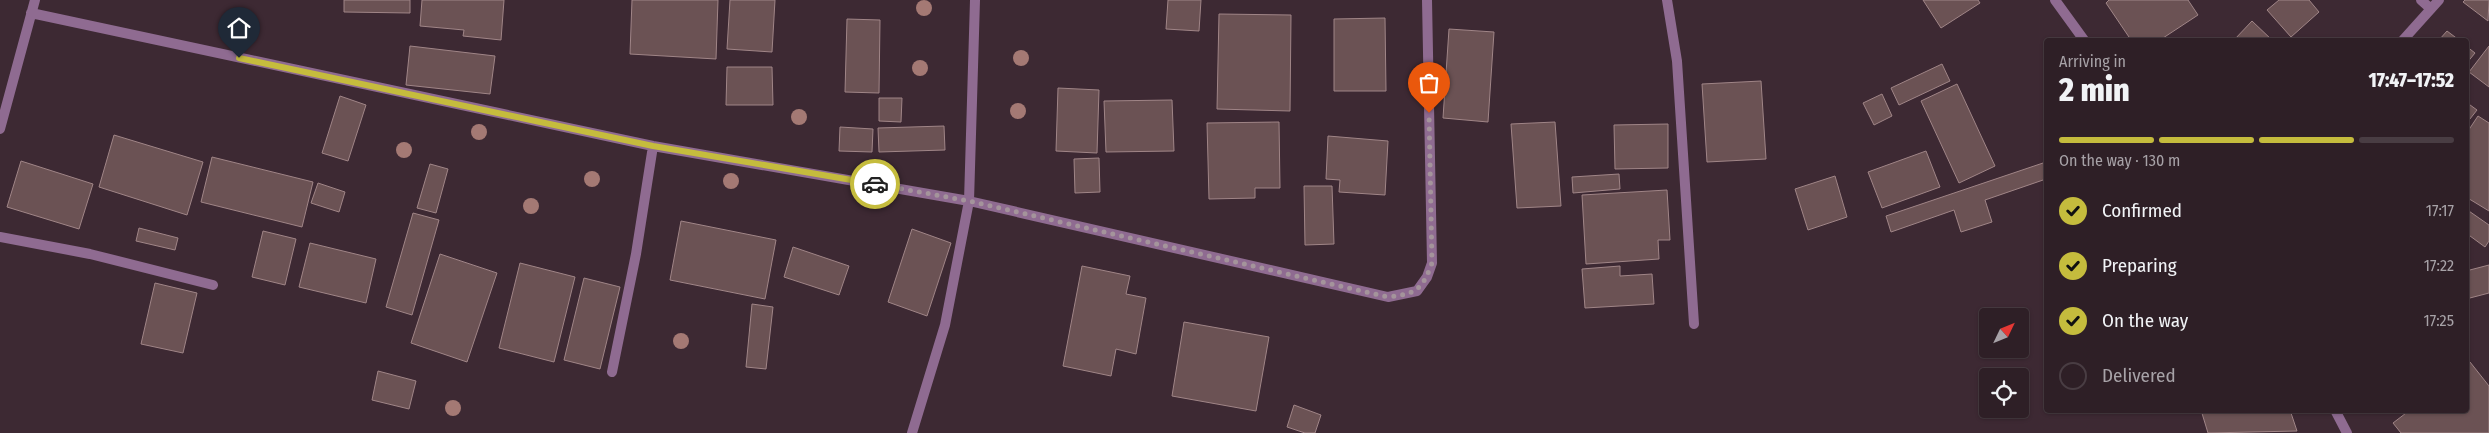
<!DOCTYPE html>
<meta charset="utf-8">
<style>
:root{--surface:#2e1f26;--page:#36272e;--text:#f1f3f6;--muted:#a7a2a7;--line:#493d43;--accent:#c5bc3d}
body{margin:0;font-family:"Fira Sans Condensed",sans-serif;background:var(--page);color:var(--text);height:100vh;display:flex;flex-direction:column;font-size:19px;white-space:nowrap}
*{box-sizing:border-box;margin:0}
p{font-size:16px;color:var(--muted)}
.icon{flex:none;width:28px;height:28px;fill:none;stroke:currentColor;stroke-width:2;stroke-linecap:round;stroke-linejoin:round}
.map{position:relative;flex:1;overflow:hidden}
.drawer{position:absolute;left:2044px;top:38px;width:425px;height:375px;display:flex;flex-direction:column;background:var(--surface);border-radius:5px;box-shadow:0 1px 4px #0004,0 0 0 1px var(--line)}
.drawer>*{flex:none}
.needle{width:32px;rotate:47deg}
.buttons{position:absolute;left:1979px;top:308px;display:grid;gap:10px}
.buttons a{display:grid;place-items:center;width:50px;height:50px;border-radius:5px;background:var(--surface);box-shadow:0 1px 4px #0004,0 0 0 1px var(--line);font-size:25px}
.pin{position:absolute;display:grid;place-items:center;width:42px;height:42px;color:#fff;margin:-51px -21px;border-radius:50% 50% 50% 0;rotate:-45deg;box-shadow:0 0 5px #0007}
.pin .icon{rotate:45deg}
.courier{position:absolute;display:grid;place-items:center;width:50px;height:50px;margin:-25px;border:4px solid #c5bc3d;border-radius:50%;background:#fff;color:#222;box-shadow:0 1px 6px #0007}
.summary em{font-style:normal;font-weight:800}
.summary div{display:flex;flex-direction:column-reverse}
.summary{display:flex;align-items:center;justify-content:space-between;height:85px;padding:0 15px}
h1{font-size:32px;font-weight:800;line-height:38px}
.bar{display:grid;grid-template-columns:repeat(4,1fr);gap:8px 5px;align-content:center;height:60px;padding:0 15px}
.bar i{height:6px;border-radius:4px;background:var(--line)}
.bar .active{background:var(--accent)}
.bar p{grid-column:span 4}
ol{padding:0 15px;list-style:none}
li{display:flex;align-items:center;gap:15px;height:55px}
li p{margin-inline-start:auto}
li .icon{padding:5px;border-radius:50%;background:var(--accent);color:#111;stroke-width:4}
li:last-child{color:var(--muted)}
li i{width:28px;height:28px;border:2px solid var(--line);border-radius:50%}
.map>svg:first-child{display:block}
</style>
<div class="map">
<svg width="2489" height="433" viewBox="0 0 2489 433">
<rect width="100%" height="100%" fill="#3d2933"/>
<!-- building -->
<path fill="#6b5254" stroke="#a08587" d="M344 0H410V13L344 12Z
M422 0H504L501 40 463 36 464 30 420 26Z
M632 0H718L716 59 630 54Z
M730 0H775L772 52 727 49Z
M1168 0H1201L1199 31 1166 29Z
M1923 0H1978L1980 3 1941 28Z
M2109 0H2188L2198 15 2160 40H2131L2106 3Z
M2279 0H2309L2319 12 2291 37 2267 10Z
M2465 0H2489L2488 21 2463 2Z
M1219 14 1291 15 1290 111 1217 109Z
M1385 18 1386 91H1334V19Z
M847 19 880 20 879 93 845 92Z
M2252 21 2272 40H2234Z
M1449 29 1494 32 1488 122 1443 118Z
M2447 31 2459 40H2439Z
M410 46 495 56 490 94 406 85Z
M2466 46 2475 53 2466 64Z
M2489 46V87L2469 72Z
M1942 64 1950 81 1899 105 1891 88Z
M727 67H772L773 105H726Z
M1761 81 1766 159 1707 162 1702 84Z
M1957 84 1995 166 1959 183 1921 101Z
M1058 88 1099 90 1097 153 1056 151Z
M1882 94 1892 116 1874 125 1863 103Z
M340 96 366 105 348 161 322 153Z
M879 98H902L901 122 879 121Z
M1172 100 1174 151 1106 152 1104 101Z
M2466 102 2477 110 2466 124Z
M2478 116 2489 123V211L2466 197V134Z
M1279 122 1280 188H1255V198L1209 199 1207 123Z
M1555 122 1561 206 1517 208 1511 124Z
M1668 124V168L1615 169 1614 125Z
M944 126 945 150 879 152 878 128Z
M840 127 873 129 872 152 839 151Z
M114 135 203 162 187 215 99 187Z
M1328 136 1388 141 1385 195 1339 192 1340 180 1326 179Z
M1926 151 1940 187 1882 208 1868 172Z
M212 157 313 182 302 227 201 202Z
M1099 158 1100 192 1075 193 1074 159Z
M21 161 93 184 79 229 7 207Z
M2046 162V179L1985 200 1992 222 1961 232 1954 210 1891 232 1886 216Z
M430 164 448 169 436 213 417 208Z
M1619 174 1620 189 1573 193 1572 177Z
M1835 176 1847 217 1808 230 1795 189Z
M318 183 345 192 339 212 311 203Z
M1304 186H1332L1334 244 1305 245Z
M1667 190 1670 240H1658L1659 259 1586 264 1582 195Z
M2466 209 2489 225V241L2485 247 2466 233Z
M413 213 439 220 412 315 386 307Z
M681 221 776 240 765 299 670 280Z
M139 228 178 238 175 250 136 241Z
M912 229 951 243 927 316 888 302Z
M263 231 296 239 285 285 252 277Z
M310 243 376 259 366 303 299 287Z
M793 247 849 266 839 295 784 277Z
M440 254 497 273 467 362 411 343Z
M520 263 575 277 554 362 499 348Z
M2489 265V293L2466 299V271Z
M1082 266 1130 276 1126 294 1146 298 1136 354 1116 349 1111 376 1063 366Z
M1620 266V276L1652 274 1654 304 1585 308 1582 269Z
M584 278 620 287 600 369 564 360Z
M155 283 197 293 183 353 141 344Z
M752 304 773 307 766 369 746 367Z
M1184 322 1269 337 1256 411 1172 396Z
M2470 362 2489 386V433H2401L2393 423 2410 410H2466V365Z
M378 371 416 381 409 409 372 400Z
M1294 405 1321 415 1315 433H1305L1287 427Z
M2201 410H2290L2297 431 2208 433Z"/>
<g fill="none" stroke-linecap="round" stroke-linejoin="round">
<!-- street -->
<path stroke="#8f6b91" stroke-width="10" d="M1667 0 1677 61 1694 324
M2055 0 2084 40
M2421 0 2431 9
M31 13 653 146 969 201 1388 297 1417 291 1427 277 1432 263 1427 0
M2403 40 2439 0
M0 129 35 0
M0 237 90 254 213 285
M612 372 636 254 653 146
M2335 410 2347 433
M912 433 945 325 969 201 975 0"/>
</g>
<!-- trees -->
<g fill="#a47974">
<circle cx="924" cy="8" r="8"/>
<circle cx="1021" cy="58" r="8"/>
<circle cx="920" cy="68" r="8"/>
<circle cx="1018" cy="111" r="8"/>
<circle cx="799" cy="117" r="8"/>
<circle cx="479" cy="132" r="8"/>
<circle cx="404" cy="150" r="8"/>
<circle cx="592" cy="179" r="8"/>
<circle cx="731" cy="181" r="8"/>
<circle cx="531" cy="206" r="8"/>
<circle cx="681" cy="341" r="8"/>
<circle cx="453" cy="408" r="8"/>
</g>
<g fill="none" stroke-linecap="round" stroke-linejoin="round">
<!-- done -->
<path stroke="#a4949b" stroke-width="5" stroke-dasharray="0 9" d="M875 184 969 201 1388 297C1416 294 1422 290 1432 263L1429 113"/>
<!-- route -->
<path stroke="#c5bc3d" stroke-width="6" d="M239 58 653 146 875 184"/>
</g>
</svg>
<div class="buttons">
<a><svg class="needle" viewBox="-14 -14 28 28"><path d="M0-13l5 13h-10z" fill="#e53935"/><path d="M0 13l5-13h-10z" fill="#a7a2a7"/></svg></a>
<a><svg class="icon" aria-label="locate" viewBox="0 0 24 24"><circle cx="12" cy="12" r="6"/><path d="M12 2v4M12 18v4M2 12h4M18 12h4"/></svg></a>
</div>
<div class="pin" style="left:1429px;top:113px;background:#ea580c"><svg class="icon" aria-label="bag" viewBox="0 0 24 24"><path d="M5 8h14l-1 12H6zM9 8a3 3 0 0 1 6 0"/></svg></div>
<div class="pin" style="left:239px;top:58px;background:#1f2937"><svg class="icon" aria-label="home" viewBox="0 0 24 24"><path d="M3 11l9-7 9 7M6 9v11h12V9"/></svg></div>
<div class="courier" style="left:875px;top:184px"><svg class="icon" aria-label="car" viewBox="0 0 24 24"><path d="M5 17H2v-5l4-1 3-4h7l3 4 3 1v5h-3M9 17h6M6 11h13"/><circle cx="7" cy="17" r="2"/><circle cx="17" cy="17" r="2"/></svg></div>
<section class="drawer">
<div class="summary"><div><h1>2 min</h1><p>Arriving in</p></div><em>17:47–17:52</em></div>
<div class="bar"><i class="active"></i><i class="active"></i><i class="active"></i><i></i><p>On the way · 130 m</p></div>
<ol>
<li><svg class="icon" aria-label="check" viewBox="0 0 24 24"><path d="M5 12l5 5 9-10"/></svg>Confirmed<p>17:17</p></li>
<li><svg class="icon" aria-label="check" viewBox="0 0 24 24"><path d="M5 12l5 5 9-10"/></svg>Preparing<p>17:22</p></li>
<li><svg class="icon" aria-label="check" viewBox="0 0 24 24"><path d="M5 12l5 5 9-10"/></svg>On the way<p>17:25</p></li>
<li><i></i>Delivered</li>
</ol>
</section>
</div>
